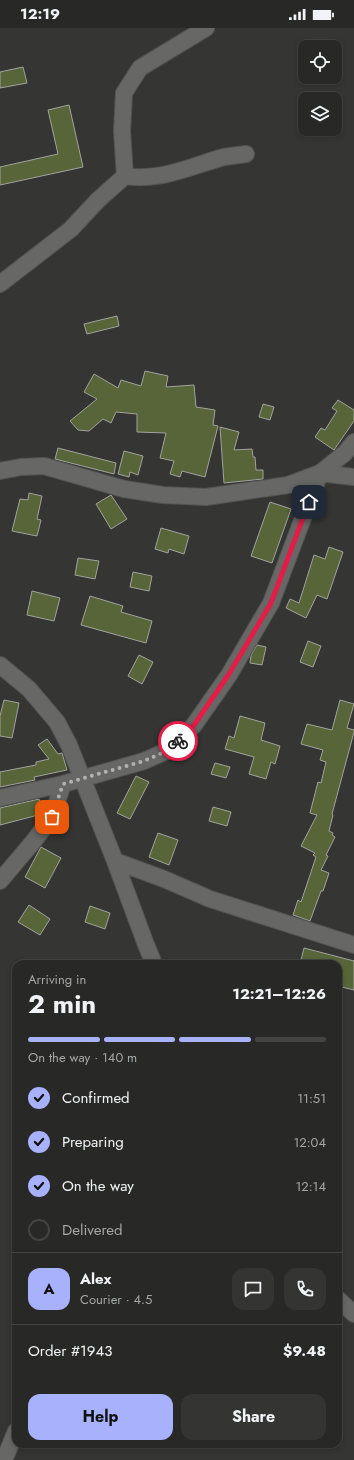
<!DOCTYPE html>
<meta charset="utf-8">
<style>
:root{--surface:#282826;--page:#343432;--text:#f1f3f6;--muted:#a5a6a7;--line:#444443;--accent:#a7b1fc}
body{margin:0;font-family:Jost,sans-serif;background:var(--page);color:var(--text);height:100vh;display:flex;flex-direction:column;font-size:15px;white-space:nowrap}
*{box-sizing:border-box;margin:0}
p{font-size:13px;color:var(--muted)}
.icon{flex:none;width:22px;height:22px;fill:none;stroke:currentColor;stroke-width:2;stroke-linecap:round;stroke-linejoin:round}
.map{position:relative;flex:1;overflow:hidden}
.details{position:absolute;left:12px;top:932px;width:330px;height:488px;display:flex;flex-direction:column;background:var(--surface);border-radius:12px;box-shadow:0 2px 6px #0003,0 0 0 1px var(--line)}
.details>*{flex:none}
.tools{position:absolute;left:298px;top:12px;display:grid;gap:8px}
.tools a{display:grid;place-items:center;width:44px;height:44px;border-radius:8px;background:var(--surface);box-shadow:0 2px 6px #0003,0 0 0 1px var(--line);font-size:20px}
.pin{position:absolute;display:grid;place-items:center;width:34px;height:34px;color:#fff;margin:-17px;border-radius:8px;box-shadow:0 2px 6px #0006}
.courier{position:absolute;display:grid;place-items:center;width:40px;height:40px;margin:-20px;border:3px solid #e11d48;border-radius:50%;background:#fff;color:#222;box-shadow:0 1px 5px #0007}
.head em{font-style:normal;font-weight:700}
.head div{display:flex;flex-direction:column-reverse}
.head{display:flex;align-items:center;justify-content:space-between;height:68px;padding:0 16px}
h1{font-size:26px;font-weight:700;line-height:30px}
.bar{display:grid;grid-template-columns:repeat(4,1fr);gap:6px 4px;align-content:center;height:48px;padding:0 16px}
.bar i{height:5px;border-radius:3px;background:var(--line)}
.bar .active{background:var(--accent)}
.bar p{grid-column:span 4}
.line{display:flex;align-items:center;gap:10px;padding:0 16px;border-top:1px solid var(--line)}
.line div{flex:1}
.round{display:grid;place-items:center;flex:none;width:42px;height:42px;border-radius:12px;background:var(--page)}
ol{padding:0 16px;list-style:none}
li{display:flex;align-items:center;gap:12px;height:44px}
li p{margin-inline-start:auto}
li .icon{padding:4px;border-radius:50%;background:var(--accent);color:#111;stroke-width:4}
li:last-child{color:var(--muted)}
li i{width:22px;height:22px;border:2px solid var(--line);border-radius:50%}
.primary-button{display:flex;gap:8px;margin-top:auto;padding:8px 16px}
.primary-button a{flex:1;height:46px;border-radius:12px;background:var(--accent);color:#111;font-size:16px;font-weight:700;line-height:46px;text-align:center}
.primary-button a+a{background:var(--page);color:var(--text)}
.status{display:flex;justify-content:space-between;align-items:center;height:28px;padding:0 20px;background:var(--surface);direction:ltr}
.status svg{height:11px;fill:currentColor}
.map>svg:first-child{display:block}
</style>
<div class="status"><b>12:19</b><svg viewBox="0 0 49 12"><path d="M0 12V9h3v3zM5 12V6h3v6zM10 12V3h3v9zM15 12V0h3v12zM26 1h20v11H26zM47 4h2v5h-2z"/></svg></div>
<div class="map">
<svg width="354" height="1432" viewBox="0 0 354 1432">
<rect width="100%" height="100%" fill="#353633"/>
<!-- building -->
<path fill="#576539" stroke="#a2a3a0" d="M23 39 27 55 0 60V44Z
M69 77 83 139 0 157V139L58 126 48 82Z
M117 288 119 298 87 306 84 296Z
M145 343 168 348 166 359 194 357 196 379 215 382 213 397 218 398 205 449 182 443 180 449 170 446 174 433 160 430 166 405 137 404V386L116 384 111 395 103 391 89 403 78 402 70 393 97 371 84 364 94 346 118 360 121 352 141 358Z
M338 372 354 382V393L334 422 315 409 321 400 325 402 337 383 332 380Z
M263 376 274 379 270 392 259 389Z
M220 399 239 404 234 422 252 421 253 429H255L256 442H263V451L224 455Z
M58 420 116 435 114 446 55 431Z
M124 423 143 428 138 447 130 444 129 449 118 446Z
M29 465 42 468 37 491 41 492 37 508 12 503 20 471 28 472Z
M111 467 127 491 111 501 96 476Z
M270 474 291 481 272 535 251 528Z
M161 500 189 508 184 526 169 521 168 525 155 521Z
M329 519 343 524 327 571 317 567 306 590 286 580 290 571 299 575 314 527 325 531Z
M78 530 99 533 95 551 75 547Z
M133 544 152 548 149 563 130 559Z
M32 563 60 570 54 593 27 587Z
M90 568 123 578 121 584 152 593 146 615 81 597Z
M308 613 321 618 313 639 300 634Z
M257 617 266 619 262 637 250 635 251 627Z
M139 627 153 634 142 656 128 648Z
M4 672 19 675 12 710 0 708V688Z
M340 672 354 676 347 700 354 702V704L332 786 333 787 329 803 333 805 332 807 335 809 326 827 328 828 321 842 329 845 323 863H321L310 893 293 887 298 872 301 874 316 829 313 827 315 825 301 818 317 787 310 785 318 754 321 755 326 734 320 732 323 722 301 716 307 696 332 702Z
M240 688 265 695 261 712 280 718 275 736 271 734 266 751 249 746 254 729 225 721 229 708 234 710Z
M47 711 58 726 62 725 67 742 34 749 35 752 0 759V744L36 737V734L49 731 38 717Z
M215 735 230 739 226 750 211 746Z
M136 748 149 754 130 791 117 785Z
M39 771 42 786 0 797V780Z
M213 779 231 784 227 798 209 793Z
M158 805 178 812 169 837 149 829Z
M41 819 61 830 45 860 25 849Z
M29 877 50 891 40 907 18 894Z
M90 878 110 885 105 901 85 894Z
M304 920 354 933V962L338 958V936H300Z"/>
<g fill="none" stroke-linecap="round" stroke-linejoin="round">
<!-- minor casing -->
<g stroke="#545553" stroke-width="18">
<path id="minor" d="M125 148C160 154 191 138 224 129 231 128 239 127 246 126
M0 256 71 201 98 172 125 148 122 103 124 65 140 40 206 0
M0 443 21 439 44 438 124 461 163 467 206 469 288 457 320 445 354 449
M0 637 29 661 57 694 69 717 115 833 145 914 154 936
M0 770 63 756 144 733 171 721 194 697 229 647 271 575 320 445 345 425 354 414
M115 833 164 851 210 871 354 917
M0 853 33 814 52 789 63 756
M338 1271 354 1286
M4 1432 16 1403"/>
</g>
<!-- minor -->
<use href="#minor" stroke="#676865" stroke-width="16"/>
</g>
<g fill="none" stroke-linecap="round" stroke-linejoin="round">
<!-- done -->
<path stroke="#b1b2b0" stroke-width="4" stroke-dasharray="0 7.2" d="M52 789 63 756 144 733 171 721 178 713"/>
<!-- route -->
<path stroke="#e11d48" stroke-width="5" d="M178 713 194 697 229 646 271 575 309 474"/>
</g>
</svg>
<div class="tools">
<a><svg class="icon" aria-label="locate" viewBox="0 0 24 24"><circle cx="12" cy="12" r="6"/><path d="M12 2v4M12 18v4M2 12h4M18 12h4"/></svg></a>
<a><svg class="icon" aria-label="layers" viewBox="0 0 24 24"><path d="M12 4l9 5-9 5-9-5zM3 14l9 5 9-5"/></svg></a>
</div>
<div class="pin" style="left:52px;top:789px;background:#ea580c"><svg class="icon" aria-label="bag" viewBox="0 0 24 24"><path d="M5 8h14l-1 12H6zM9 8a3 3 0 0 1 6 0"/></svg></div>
<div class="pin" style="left:309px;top:474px;background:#1f2937"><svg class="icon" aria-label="home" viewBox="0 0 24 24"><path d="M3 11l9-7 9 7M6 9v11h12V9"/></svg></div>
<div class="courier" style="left:178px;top:713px"><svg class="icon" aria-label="bike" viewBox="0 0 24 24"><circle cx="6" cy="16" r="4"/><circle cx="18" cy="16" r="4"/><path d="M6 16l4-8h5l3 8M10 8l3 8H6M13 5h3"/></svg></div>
<section class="details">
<div class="head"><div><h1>2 min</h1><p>Arriving in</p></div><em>12:21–12:26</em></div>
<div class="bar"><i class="active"></i><i class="active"></i><i class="active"></i><i></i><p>On the way · 140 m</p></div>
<ol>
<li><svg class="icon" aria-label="check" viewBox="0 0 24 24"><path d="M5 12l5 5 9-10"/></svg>Confirmed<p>11:51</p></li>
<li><svg class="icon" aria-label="check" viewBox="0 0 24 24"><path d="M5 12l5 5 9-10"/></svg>Preparing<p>12:04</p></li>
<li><svg class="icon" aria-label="check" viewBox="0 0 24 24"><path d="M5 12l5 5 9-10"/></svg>On the way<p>12:14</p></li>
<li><i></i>Delivered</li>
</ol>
<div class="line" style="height:72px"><b class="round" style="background:var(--accent);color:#111">A</b><div><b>Alex</b><p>Courier · 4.5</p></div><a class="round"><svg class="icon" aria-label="chat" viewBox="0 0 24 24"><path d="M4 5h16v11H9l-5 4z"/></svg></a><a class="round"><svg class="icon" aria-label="phone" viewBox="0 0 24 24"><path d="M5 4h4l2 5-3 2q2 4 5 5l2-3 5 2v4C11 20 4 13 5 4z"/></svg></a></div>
<div class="line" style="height:52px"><div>Order #1943</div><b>$9.48</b></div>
<div class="primary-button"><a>Help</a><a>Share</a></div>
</section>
</div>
